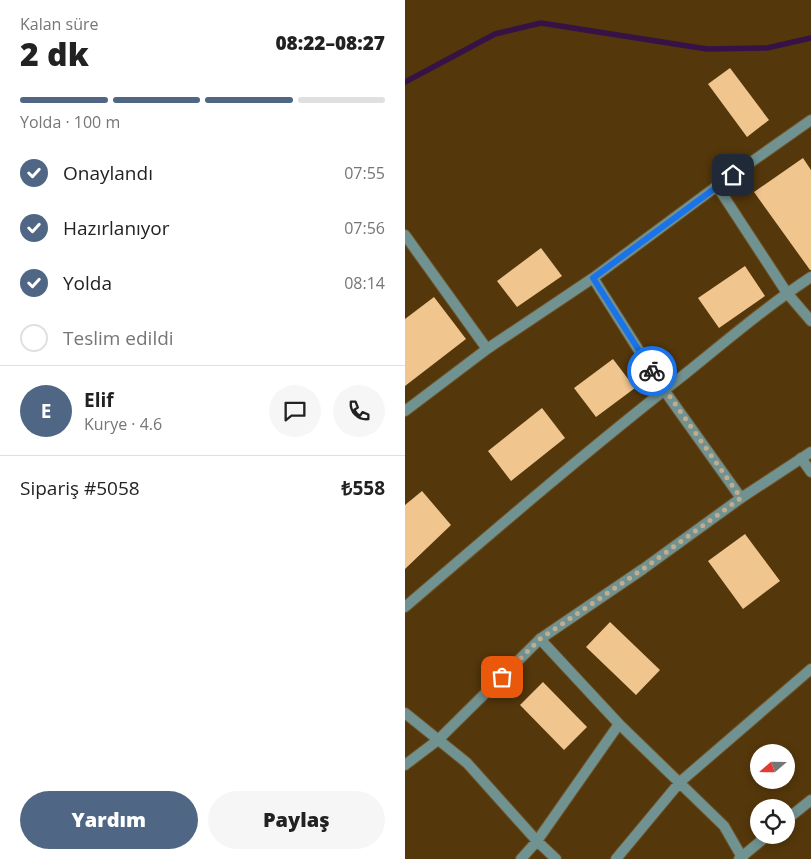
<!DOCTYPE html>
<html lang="tr">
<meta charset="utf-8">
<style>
:root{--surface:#fff;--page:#f6f6f6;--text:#222;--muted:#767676;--line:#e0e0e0;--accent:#4f6784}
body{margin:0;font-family:"Open Sans",sans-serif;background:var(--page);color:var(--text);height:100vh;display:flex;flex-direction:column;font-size:19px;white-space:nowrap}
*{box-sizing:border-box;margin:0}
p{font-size:16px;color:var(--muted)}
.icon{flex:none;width:28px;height:28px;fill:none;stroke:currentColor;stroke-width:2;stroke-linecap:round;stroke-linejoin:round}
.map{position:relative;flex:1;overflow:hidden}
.drawer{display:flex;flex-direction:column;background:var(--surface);width:405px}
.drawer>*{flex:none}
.needle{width:32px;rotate:250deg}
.tools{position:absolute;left:345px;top:744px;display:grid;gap:10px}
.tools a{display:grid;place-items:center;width:45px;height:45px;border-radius:50%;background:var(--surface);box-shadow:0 2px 8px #0003;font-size:25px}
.pin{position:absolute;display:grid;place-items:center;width:42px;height:42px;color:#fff;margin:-21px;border-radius:10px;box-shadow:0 2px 8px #0006}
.courier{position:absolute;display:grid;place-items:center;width:50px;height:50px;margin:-25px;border:4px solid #1a73e8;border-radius:50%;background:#fff;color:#222;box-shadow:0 1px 6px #0007}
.overview em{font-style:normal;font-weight:800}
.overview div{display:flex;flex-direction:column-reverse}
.overview{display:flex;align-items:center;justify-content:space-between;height:85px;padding:0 20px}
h1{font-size:32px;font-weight:800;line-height:38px}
.bar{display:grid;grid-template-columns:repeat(4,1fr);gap:8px 5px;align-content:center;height:60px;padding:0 20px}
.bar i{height:6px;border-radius:4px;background:var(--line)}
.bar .current{background:var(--accent)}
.bar p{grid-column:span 4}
.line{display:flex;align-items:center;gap:12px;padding:0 20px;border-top:1px solid var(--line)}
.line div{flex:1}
.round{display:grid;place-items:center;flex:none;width:52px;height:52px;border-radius:26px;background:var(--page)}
ol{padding:0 20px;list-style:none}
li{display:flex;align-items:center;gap:15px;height:55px}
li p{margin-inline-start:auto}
li .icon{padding:5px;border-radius:50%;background:var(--accent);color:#fff;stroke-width:4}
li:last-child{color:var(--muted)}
li i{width:28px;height:28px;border:2px solid var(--line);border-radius:50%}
.primary-button{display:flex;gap:10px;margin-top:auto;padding:10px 20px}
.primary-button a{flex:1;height:58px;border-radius:30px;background:var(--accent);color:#fff;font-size:20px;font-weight:800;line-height:58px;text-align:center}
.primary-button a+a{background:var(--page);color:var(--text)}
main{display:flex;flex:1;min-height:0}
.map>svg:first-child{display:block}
</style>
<main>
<section class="drawer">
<div class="overview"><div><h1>2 dk</h1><p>Kalan süre</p></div><em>08:22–08:27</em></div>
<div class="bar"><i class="current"></i><i class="current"></i><i class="current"></i><i></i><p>Yolda · 100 m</p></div>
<ol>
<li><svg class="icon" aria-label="check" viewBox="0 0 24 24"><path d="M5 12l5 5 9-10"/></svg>Onaylandı<p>07:55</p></li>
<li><svg class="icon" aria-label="check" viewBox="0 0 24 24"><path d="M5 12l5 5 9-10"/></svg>Hazırlanıyor<p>07:56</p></li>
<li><svg class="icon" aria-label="check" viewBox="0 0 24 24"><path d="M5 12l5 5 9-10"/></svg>Yolda<p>08:14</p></li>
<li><i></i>Teslim edildi</li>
</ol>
<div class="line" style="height:90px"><b class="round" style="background:var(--accent);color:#fff">E</b><div><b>Elif</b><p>Kurye · 4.6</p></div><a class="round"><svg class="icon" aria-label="chat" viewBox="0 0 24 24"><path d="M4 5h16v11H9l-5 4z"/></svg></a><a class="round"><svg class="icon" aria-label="phone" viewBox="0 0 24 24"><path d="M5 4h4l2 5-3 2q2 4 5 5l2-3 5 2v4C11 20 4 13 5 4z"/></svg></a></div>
<div class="line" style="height:65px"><div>Sipariş #5058</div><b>₺558</b></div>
<div class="primary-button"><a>Yardım</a><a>Paylaş</a></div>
</section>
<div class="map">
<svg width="406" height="859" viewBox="0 0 406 859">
<rect width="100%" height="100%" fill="#54370b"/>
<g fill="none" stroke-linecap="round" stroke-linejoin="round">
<!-- stream -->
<path stroke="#361247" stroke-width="5.5" d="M0 82 90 34 136 23 302 49 362 48 406 38"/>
</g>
<!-- building -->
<path fill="#f0c58e" d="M325 68 364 120 342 137 303 84Z
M398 158 406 170V270H405L349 192Z
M136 248 157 276 112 307 92 281Z
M340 266 360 296 314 328 293 298Z
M29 297 61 339 0 386V319Z
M208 359 230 388 191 417 169 388Z
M137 408 160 438 106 481 83 451Z
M17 491 46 525 0 569V505Z
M340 534 375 581 338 609 303 561Z
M205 622 255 670 231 695 181 647Z
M138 682 182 727 159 750 115 705Z"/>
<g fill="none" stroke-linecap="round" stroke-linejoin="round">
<!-- minor casing -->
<g stroke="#6f542b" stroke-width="12">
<path id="minor" d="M312 186 382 293 406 321
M0 235 82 349
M188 278 259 390 336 498
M0 411 82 349 188 278 312 186 406 120
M396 458 406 472
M0 607C92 528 184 449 280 374 321 341 362 306 406 277
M135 639 214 724 319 826 338 859
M0 713 62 763 132 841 151 859
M381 820 406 800
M116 859 132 841 214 724
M211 859 275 782 406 669
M334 859 363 835"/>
</g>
<!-- tertiary casing -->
<g stroke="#6f542b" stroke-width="12">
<path id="tertiary" d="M0 765 33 740 135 639 238 569 336 498 406 452"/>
</g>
<!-- minor -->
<use href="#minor" stroke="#709391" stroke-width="10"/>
<!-- tertiary -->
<use href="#tertiary" stroke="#709391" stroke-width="10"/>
</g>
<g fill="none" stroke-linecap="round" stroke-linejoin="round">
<!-- done -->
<path stroke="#c2ac8f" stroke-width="5" stroke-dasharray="0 9" d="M97 677 135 639 238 569 336 498 247 371"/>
<!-- route -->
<path stroke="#1a73e8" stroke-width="6" d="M247 371 188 278 328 175"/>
</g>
</svg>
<div class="tools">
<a><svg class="needle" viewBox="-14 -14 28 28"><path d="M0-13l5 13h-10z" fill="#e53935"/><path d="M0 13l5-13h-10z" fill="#767676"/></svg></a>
<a><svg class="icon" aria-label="locate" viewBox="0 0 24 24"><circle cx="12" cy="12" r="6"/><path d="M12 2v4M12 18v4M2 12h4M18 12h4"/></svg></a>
</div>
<div class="pin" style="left:97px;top:677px;background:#ea580c"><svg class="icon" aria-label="bag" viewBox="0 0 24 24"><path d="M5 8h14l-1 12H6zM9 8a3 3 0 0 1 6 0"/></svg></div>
<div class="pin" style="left:328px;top:175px;background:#1f2937"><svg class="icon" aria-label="home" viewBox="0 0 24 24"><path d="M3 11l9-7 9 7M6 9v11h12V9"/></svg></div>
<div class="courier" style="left:247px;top:371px"><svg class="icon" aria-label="bike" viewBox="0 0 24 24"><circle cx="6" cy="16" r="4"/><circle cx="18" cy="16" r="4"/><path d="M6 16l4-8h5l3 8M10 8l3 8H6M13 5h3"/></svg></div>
</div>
</main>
